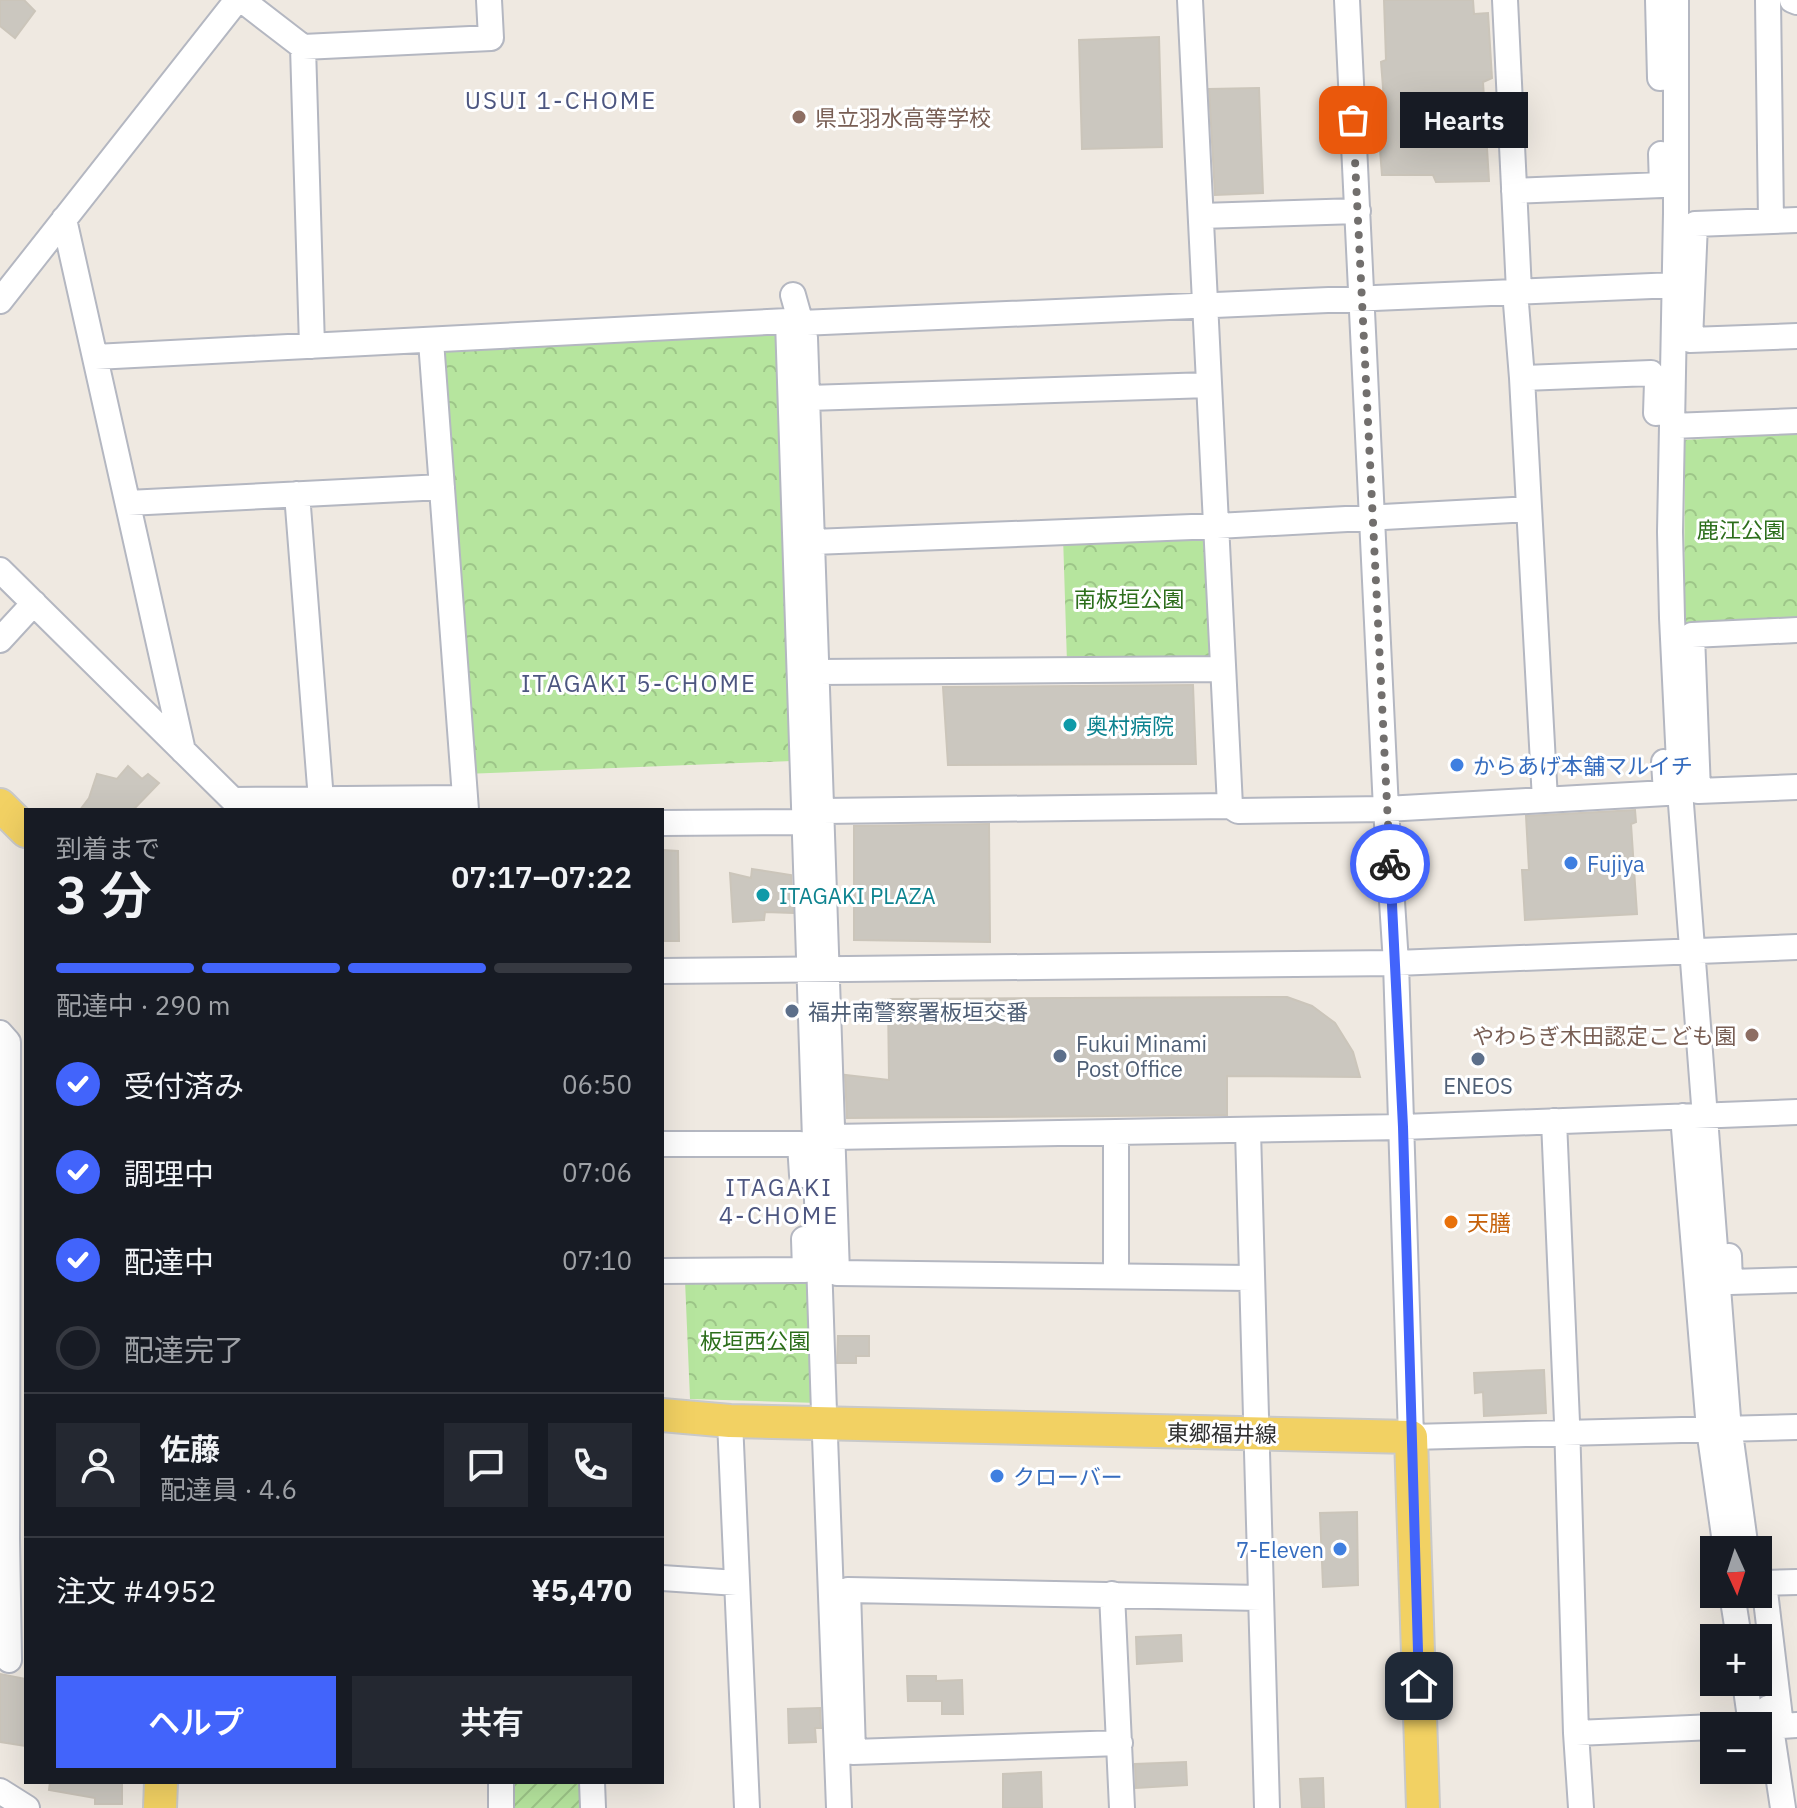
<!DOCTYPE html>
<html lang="ja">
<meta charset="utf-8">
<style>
:root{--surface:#171b24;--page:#242831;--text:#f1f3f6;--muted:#9ea1a6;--line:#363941;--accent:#4264fb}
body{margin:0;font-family:"IBM Plex Sans","Noto Sans JP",sans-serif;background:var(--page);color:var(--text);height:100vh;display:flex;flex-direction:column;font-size:30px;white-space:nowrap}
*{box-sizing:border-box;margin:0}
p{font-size:26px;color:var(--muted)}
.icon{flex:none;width:44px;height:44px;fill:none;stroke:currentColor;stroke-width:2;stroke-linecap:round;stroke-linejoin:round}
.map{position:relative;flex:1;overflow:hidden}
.details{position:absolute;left:24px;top:808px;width:640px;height:976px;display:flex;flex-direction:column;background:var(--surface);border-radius:0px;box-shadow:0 8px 32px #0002}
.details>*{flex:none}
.needle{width:52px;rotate:177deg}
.fabs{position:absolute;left:1700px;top:1536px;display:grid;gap:16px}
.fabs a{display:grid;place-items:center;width:72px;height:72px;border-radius:0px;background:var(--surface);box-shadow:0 8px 32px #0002;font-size:40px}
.pin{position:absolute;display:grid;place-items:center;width:68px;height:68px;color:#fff;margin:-34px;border-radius:16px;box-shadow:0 4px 12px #0006}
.courier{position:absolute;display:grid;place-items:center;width:80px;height:80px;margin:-40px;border:6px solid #4264fb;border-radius:50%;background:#fff;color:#222;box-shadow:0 2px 10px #0007}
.bubble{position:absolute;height:56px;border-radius:0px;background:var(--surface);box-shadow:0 8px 32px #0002;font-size:26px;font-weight:600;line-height:56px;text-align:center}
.head em{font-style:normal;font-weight:600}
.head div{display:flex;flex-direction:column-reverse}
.head{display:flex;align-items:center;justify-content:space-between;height:136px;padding:0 32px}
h1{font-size:52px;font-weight:600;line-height:60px}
.bar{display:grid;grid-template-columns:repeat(4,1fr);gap:12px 8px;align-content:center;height:96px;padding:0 32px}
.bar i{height:10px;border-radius:6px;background:var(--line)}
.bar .selected{background:var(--accent)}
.bar p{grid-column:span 4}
.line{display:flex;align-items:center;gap:20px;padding:0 32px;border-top:2px solid var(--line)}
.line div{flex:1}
.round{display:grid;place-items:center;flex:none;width:84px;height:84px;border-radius:0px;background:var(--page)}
ol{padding:0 32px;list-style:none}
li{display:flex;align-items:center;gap:24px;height:88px}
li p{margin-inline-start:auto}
li .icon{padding:8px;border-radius:50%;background:var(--accent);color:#fff;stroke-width:4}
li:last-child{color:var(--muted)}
li i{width:44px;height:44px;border:4px solid var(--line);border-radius:50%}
.action{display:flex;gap:16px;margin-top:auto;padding:16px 32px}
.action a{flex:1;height:92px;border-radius:0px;background:var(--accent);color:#fff;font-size:32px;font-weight:600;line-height:92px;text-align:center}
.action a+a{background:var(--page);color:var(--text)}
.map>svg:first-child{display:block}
</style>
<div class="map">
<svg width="1797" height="1808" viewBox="0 0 1797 1808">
<defs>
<pattern id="park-crowns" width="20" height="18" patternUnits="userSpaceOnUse" patternTransform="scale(2)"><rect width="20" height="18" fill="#b6e59e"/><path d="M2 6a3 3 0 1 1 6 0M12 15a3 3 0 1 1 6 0" fill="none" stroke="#9dc588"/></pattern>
<pattern id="garden-furrows" width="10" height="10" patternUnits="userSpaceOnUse" patternTransform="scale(2)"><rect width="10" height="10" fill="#b6e59e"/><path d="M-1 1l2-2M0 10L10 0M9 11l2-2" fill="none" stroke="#9dc588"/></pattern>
</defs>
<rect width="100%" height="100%" fill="#efe9e1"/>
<!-- park -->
<path fill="url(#park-crowns)" d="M779 322 792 761 464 774 431 341Z
M1797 434V618L1684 623 1685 440Z
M1206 532 1212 661 1067 663 1063 536Z
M685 1280H814L818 1403 690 1399Z"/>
<!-- garden -->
<path fill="url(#garden-furrows)" d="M506 1782H584L585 1808H507Z"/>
<!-- building -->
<path fill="#cbc7bf" stroke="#cbc5ba" stroke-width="2" d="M0 0H24L35 11 15 38 0 26Z
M1384 0H1473L1474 14 1488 13 1492 78 1483 82 1489 181 1436 182 1433 175H1382L1379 138H1387L1381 62 1386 60Z
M1159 37 1162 147 1082 149 1079 40Z
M1259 88 1263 193 1215 195 1209 89Z
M1193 685 1196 764 948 765 943 687Z
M128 766 142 779 148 774 159 783 133 810H80L89 798 97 774 117 779Z
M1635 810 1636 822 1631 824 1637 914 1525 920 1522 870H1529L1526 816Z
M989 824 990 942 854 940V826Z
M662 850 678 851 679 941H662Z
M752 869 791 875 793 913 765 912 764 920 733 922 730 873 751 878Z
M1287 997 1312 1006 1335 1023 1353 1052 1360 1077 1227 1076V1115L847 1118 845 1075 889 1080 888 999Z
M838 1336H869V1356H856V1363H837Z
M1544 1370 1546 1413 1484 1416 1483 1392 1475 1393 1474 1373Z
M1357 1512 1358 1585 1323 1587 1320 1513Z
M1181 1635 1182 1661 1137 1664 1136 1637Z
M0 1674 26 1679V1746L0 1742Z
M907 1676H936V1681L962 1680 963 1714H942V1701H908Z
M820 1708 821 1728H815L816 1742 789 1743 788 1709Z
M1186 1762 1187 1785 1136 1788 1135 1764Z
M1041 1772 1042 1808H1003V1774Z
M1323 1778 1324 1808H1302L1300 1779Z
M50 1782H122V1804H95V1798L49 1790Z"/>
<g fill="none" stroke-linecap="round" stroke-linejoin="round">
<!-- minor casing -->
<g stroke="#b4b7c1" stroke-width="28">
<path id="minor" d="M242 0 303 47 312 346
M1347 0 1386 809 1396 963 1411 1437 1797 1427
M1505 0 1519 291
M1658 0 1660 78
M1676 0V213L1670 532 1672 618 1681 804 1728 1418
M1768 0 1771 221
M1792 0 1797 2
M303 47 491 38 489 0
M1514 191 1662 185 1661 154
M1201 216 1358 211
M64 219 183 751
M1797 220 1695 224 1690 340 1797 336
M1515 291 1522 378
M793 295 805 338 837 1273 1251 1278
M0 301 237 0
M788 321 824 1412
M431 341 466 810
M95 357 788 321 801 323 1675 285
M808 398 1209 385
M1672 426 1797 421
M297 494 321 800
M128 503 442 487
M813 542 1217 526 1529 509
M0 570 233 800 465 798
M1797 630 1692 635 1698 791 1797 787
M0 640 34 603
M818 672 1223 669
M1545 800 1522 378 1651 373 1657 382 1656 413
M1230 806 1238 811 1386 809 1666 793 1664 762
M823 811 1230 806 1190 0
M662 823 805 822
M662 971 1396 963 1797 947
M0 1033 8 1042 7 1538H0
M1683 1116 1709 1429 1726 1550
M1554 1121 1567 1422 1576 1733 1581 1808
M1248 1131 1267 1808
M1116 1133V1276
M831 1137 1403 1127 1797 1112
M662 1144H800L802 1175
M1729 1256 1730 1282 1797 1280
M662 1271 805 1270 804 1239
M730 1421 747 1808
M825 1437 839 1808
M1731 1440 1746 1550
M7 1538 9 1660
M662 1578 737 1583
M1797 1582 1764 1583 1781 1726 1797 1725
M1112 1594 1122 1808
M1732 1594 1739 1638
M1768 1708 1783 1808
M1728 1726 1751 1725 1745 1682
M1576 1733 1714 1727
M1120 1743 853 1752 848 1590 1261 1598
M501 1782V1808
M592 1782 593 1808
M0 1791 27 1808"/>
</g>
<!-- major casing -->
<g stroke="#c9c9c9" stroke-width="36">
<path id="major" d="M0 805 26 831
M662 1415 730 1421 1411 1437 1423 1808
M160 1808 161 1782"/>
</g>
<!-- minor -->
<use href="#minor" stroke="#fff" stroke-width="24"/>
<!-- major -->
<use href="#major" stroke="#f2d163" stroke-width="32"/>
</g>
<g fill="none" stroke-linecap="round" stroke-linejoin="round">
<!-- done -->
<path stroke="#726f6d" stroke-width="8" stroke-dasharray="0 14.4" d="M1353 120 1390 864"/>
<!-- route -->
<path stroke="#4264fb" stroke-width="10" d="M1390 864 1403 1127 1419 1686"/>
</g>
<!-- markers -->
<g fill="#8d6e63" stroke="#fff" stroke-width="3">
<circle cx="799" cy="117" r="8"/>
<circle cx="1752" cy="1035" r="8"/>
</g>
<g fill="#0f9aa8" stroke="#fff" stroke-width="3">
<circle cx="1070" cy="725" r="8"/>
<circle cx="763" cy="895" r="8"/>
</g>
<g fill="#3f7fe0" stroke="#fff" stroke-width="3">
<circle cx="1457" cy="765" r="8"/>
<circle cx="1571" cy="863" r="8"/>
<circle cx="997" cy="1476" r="8"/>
<circle cx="1340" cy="1549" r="8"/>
</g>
<g fill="#5c6f8a" stroke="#fff" stroke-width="3">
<circle cx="792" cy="1011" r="8"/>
<circle cx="1060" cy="1056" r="8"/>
<circle cx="1478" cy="1059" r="8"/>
</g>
<circle fill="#e8710a" stroke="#fff" stroke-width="3" cx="1451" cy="1222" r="8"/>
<g text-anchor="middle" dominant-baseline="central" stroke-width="6" stroke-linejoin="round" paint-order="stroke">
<!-- education labels -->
<g font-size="22" fill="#785e54" stroke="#fff" text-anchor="start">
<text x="815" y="117">県立羽水高等学校</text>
<text x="1736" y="1035" text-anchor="end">やわらぎ木田認定こども園</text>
</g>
<!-- park labels -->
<g font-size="22" fill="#2c6e1b" stroke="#fff">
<text x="1741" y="529">鹿江公園</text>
<text x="1129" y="598">南板垣公園</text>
<text x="755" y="1340">板垣西公園</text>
</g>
<!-- culture labels -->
<g font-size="22" fill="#0d838f" stroke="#fff" text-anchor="start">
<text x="1086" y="725">奥村病院</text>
<text x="779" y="895">ITAGAKI PLAZA</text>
</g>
<!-- shop labels -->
<g font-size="22" fill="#366cbe" stroke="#fff" text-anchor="start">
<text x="1473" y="765">からあげ本舗マルイチ</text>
<text x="1587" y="863">Fujiya</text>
<text x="1013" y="1476">クローバー</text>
<text x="1324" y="1549" text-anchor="end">7-Eleven</text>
</g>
<!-- service labels -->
<g font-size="22" fill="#4e5e75" stroke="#fff" text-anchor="start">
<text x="808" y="1011">福井南警察署板垣交番</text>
<text x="1076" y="1043">Fukui Minami<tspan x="1076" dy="25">Post Office</tspan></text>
<text x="1478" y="1085" text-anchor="middle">ENEOS</text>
</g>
<!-- food labels -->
<g font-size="22" fill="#c56008" stroke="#fff" text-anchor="start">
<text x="1467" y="1222">天膳</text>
</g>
<!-- street labels -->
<g font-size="22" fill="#2e2e2e" stroke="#fff">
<text transform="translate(1222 1433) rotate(1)">東郷福井線</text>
</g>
<!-- neighbourhood labels -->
<g font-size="24" letter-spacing="2" fill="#4d5680" stroke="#fff">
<text x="561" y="100">USUI 1-CHOME</text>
<text x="639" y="683">ITAGAKI 5-CHOME</text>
<text x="779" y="1187">ITAGAKI<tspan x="779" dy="28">4-CHOME</tspan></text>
</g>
</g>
</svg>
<div class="fabs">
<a><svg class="needle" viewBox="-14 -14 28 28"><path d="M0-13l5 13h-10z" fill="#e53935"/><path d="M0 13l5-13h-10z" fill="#9ea1a6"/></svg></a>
<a>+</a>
<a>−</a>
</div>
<div class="pin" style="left:1353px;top:120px;background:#ea580c"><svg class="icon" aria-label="bag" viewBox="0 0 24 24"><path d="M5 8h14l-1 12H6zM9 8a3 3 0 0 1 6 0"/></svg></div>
<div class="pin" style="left:1419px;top:1686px;background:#1f2937"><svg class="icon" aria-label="home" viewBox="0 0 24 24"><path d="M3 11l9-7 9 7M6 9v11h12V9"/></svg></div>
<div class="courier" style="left:1390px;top:864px"><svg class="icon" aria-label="bike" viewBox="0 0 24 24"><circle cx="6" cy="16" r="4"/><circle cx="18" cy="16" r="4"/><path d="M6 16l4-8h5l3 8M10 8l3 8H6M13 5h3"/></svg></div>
<div class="bubble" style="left:1400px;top:92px;width:128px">Hearts</div>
<section class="details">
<div class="head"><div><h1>3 分</h1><p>到着まで</p></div><em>07:17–07:22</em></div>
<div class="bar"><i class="selected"></i><i class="selected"></i><i class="selected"></i><i></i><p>配達中 · 290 m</p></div>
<ol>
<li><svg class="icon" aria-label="check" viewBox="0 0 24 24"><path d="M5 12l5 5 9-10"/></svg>受付済み<p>06:50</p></li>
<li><svg class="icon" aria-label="check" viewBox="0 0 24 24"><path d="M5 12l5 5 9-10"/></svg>調理中<p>07:06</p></li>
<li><svg class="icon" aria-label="check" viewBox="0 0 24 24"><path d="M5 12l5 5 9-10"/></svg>配達中<p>07:10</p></li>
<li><i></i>配達完了</li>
</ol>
<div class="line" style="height:144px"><a class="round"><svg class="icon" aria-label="person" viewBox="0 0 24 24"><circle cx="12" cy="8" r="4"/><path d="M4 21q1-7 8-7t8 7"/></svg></a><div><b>佐藤</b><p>配達員 · 4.6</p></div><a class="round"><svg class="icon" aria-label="chat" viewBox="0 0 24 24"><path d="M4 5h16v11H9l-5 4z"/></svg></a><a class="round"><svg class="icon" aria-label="phone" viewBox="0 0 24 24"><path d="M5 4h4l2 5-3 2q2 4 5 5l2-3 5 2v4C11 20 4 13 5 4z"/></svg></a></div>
<div class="line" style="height:104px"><div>注文 #4952</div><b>¥5,470</b></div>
<div class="action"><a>ヘルプ</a><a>共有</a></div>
</section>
</div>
